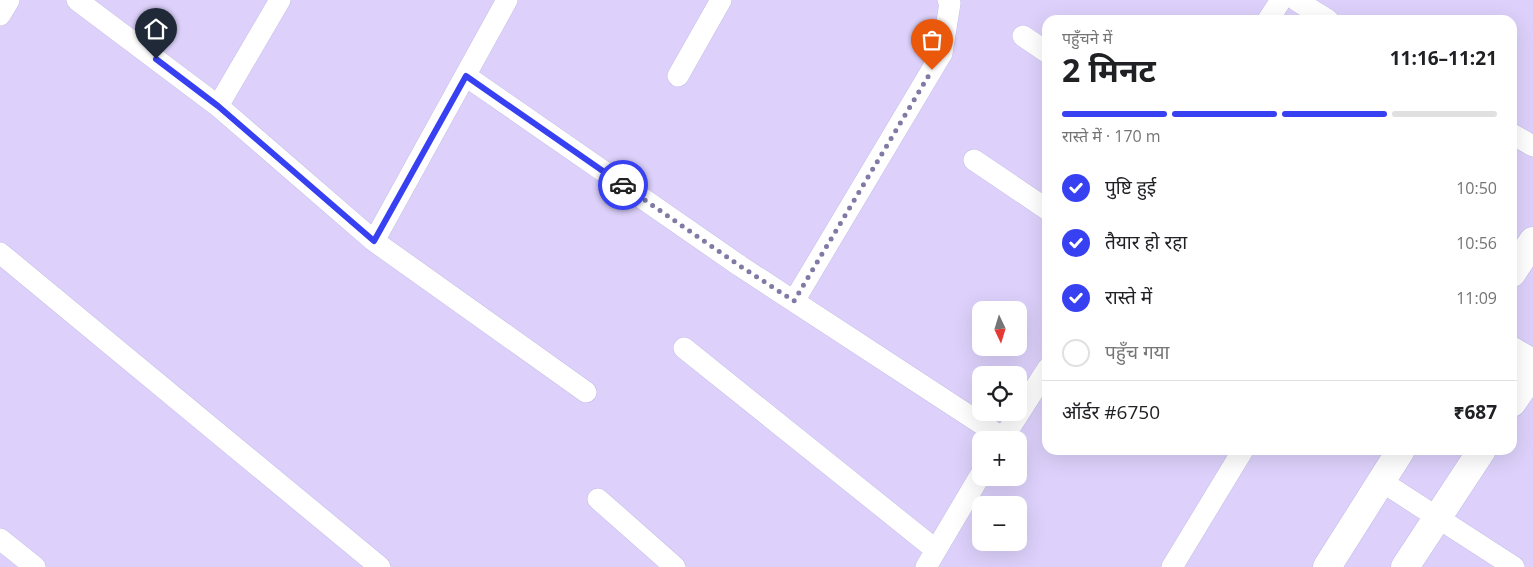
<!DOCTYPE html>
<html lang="hi">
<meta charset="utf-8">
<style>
:root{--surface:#fff;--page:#f2f2f2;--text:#202124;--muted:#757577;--line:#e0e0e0;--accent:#3841f2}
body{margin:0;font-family:"Open Sans","Noto Sans Devanagari",sans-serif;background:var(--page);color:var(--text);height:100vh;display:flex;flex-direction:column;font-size:19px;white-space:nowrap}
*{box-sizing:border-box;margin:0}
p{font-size:16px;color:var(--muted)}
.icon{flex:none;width:28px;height:28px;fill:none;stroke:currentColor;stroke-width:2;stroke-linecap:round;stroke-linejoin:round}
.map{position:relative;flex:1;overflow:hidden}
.drawer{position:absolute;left:1042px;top:15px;width:475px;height:440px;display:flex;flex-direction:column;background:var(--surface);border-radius:15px;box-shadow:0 5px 20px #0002}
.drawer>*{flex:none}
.needle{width:32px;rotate:176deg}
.buttons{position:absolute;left:972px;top:301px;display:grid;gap:10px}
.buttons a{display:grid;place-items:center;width:55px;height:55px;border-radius:10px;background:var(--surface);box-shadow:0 5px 20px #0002;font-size:25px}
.pin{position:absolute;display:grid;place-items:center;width:42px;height:42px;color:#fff;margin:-51px -21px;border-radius:50% 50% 50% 0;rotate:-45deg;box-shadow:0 0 5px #0007}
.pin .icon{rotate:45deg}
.courier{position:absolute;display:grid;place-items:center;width:50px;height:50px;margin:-25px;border:4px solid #3841f2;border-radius:50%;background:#fff;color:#222;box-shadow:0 1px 6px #0007}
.head em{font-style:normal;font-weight:700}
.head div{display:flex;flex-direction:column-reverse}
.head{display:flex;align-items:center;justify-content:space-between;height:85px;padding:0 20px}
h1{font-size:32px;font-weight:700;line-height:38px}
.bar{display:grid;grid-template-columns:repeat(4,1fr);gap:8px 5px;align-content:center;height:60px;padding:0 20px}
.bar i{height:6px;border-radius:4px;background:var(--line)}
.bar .current{background:var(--accent)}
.bar p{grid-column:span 4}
.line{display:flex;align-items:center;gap:12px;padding:0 20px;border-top:1px solid var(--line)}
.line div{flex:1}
ol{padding:0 20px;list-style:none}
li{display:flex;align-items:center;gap:15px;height:55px}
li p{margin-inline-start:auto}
li .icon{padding:5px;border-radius:50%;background:var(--accent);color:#fff;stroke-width:4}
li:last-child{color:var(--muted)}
li i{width:28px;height:28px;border:2px solid var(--line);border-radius:50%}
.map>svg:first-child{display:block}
</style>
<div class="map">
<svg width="1533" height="567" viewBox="0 0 1533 567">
<rect width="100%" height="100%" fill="#e8ddfe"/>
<!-- residential -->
<path fill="#ddd1fb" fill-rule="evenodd" d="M0 0H1533V567H0ZM1048 20H1512V450H1048ZM981 310H1019V348H981ZM981 375H1019V412H981ZM981 440H1019V478H981ZM981 505H1019V542H981Z"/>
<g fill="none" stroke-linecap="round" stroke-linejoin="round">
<!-- street casing -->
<g stroke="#c6bee7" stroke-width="22">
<path id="street" d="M77 0 218 106 374 241 586 392
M1296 0 1328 20
M0 15 9 0
M1268 20 1281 0
M1023 36 1048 53
M466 76 740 266 1003 438
M678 76 721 0
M218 106 280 0
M1512 134 1533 146
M974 160 1048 210
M374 241 507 0
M0 253 380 567
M794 301 942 53 950 3 948 0
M684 348 936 550
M1002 440 1048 368
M1381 481 1514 567
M598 499 675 567
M0 539 35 567
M926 567 981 474
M1172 567 1243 450"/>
</g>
<!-- secondary casing -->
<g stroke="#c2b8e9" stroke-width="29">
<path id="secondary" d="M1512 273 1533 241
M1512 351 1533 363
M1512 403 1533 372
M1327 567 1401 450
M1405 567 1482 450"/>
</g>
<!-- street -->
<use href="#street" stroke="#fff" stroke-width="21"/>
<!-- secondary -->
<use href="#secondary" stroke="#fff" stroke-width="28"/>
</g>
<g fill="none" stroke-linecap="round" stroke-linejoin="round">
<!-- done -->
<path stroke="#807aa4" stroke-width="5" stroke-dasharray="0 9" d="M623 185 740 266 794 301 932 70"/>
<!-- route -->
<path stroke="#3841f2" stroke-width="6" d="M156 59 218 106 374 241 466 76 623 185"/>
</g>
</svg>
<div class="buttons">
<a><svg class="needle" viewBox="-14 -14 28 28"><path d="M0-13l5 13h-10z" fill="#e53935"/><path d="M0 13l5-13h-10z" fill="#757577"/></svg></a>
<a><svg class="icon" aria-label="locate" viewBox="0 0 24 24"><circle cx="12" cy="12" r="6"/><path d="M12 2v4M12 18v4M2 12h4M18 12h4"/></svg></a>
<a>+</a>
<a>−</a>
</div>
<div class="pin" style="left:932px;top:70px;background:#ea580c"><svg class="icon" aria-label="bag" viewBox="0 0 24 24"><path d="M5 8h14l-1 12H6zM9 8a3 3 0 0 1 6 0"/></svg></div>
<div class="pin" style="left:156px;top:59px;background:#1f2937"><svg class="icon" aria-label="home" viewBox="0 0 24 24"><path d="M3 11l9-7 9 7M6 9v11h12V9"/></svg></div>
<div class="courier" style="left:623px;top:185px"><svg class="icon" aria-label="car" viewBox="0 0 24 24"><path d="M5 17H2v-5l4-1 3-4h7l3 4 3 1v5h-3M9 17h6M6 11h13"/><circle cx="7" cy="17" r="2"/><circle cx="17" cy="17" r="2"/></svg></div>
<section class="drawer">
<div class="head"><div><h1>2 मिनट</h1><p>पहुँचने में</p></div><em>11:16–11:21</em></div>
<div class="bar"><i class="current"></i><i class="current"></i><i class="current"></i><i></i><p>रास्ते में · 170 m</p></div>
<ol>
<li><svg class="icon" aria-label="check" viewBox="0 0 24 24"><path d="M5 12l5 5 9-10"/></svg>पुष्टि हुई<p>10:50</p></li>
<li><svg class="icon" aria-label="check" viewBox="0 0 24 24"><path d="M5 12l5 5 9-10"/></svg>तैयार हो रहा<p>10:56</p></li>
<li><svg class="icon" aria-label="check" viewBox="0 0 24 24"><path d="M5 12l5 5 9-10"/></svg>रास्ते में<p>11:09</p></li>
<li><i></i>पहुँच गया</li>
</ol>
<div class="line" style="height:65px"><div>ऑर्डर #6750</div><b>₹687</b></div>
</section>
</div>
